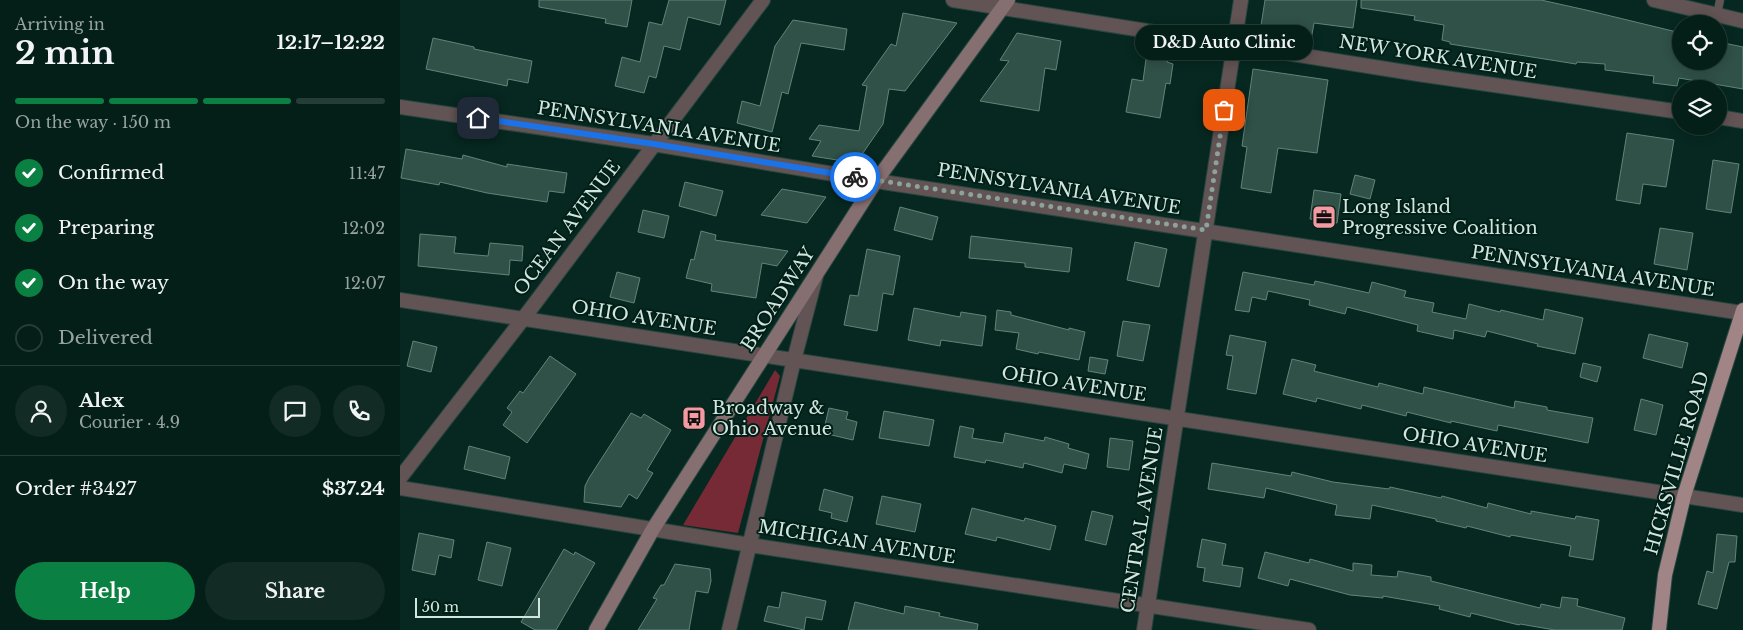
<!DOCTYPE html>
<meta charset="utf-8">
<style>
:root{--surface:#041e18;--page:#122b25;--text:#f1f3f6;--muted:#97a2a2;--line:#253c37;--accent:#0b8043}
body{margin:0;font-family:"Libre Baskerville",serif;background:var(--page);color:var(--text);height:100vh;display:flex;flex-direction:column;font-size:19px;white-space:nowrap}
*{box-sizing:border-box;margin:0}
p{font-size:16px;color:var(--muted)}
.icon{flex:none;width:28px;height:28px;fill:none;stroke:currentColor;stroke-width:2;stroke-linecap:round;stroke-linejoin:round}
.map{position:relative;flex:1;overflow:hidden}
.sheet{display:flex;flex-direction:column;background:var(--surface);width:400px}
.sheet>*{flex:none}
.controls{position:absolute;left:1272px;top:15px;display:grid;gap:10px}
.controls a{display:grid;place-items:center;width:55px;height:55px;border-radius:50%;background:var(--surface);box-shadow:0 2px 12px #0003,0 0 0 1px var(--line);font-size:25px}
.scale{position:absolute;left:15px;bottom:12px;width:125px;box-sizing:border-box;padding-left:5px;border:2px solid #d3e5df;border-top:0;font-size:14px;line-height:18px;white-space:nowrap;color:#d3e5df;-webkit-text-stroke:4px #001f17;paint-order:stroke}
.pin{position:absolute;display:grid;place-items:center;width:42px;height:42px;color:#fff;margin:-21px;border-radius:10px;box-shadow:0 2px 8px #0006}
.courier{position:absolute;display:grid;place-items:center;width:50px;height:50px;margin:-25px;border:4px solid #1a73e8;border-radius:50%;background:#fff;color:#222;box-shadow:0 1px 6px #0007}
.bubble{position:absolute;height:35px;border-radius:18px;background:var(--surface);box-shadow:0 2px 12px #0003,0 0 0 1px var(--line);font-size:16px;font-weight:800;line-height:35px;text-align:center}
.overview em{font-style:normal;font-weight:800}
.overview div{display:flex;flex-direction:column-reverse}
.overview{display:flex;align-items:center;justify-content:space-between;height:85px;padding:0 15px}
h1{font-size:32px;font-weight:800;line-height:38px}
.bar{display:grid;grid-template-columns:repeat(4,1fr);gap:8px 5px;align-content:center;height:60px;padding:0 15px}
.bar i{height:6px;border-radius:4px;background:var(--line)}
.bar .active{background:var(--accent)}
.bar p{grid-column:span 4}
.line{display:flex;align-items:center;gap:12px;padding:0 15px;border-top:1px solid var(--line)}
.line div{flex:1}
.round{display:grid;place-items:center;flex:none;width:52px;height:52px;border-radius:26px;background:var(--page)}
ol{padding:0 15px;list-style:none}
li{display:flex;align-items:center;gap:15px;height:55px}
li p{margin-inline-start:auto}
li .icon{padding:5px;border-radius:50%;background:var(--accent);color:#fff;stroke-width:4}
li:last-child{color:var(--muted)}
li i{width:28px;height:28px;border:2px solid var(--line);border-radius:50%}
.button{display:flex;gap:10px;margin-top:auto;padding:10px 15px}
.button a{flex:1;height:58px;border-radius:30px;background:var(--accent);color:#fff;font-size:20px;font-weight:800;line-height:58px;text-align:center}
.button a+a{background:var(--page);color:var(--text)}
main{display:flex;flex:1;min-height:0}
.map>svg:first-child{display:block}
</style>
<main>
<section class="sheet">
<div class="overview"><div><h1>2 min</h1><p>Arriving in</p></div><em>12:17–12:22</em></div>
<div class="bar"><i class="active"></i><i class="active"></i><i class="active"></i><i></i><p>On the way · 150 m</p></div>
<ol>
<li><svg class="icon" aria-label="check" viewBox="0 0 24 24"><path d="M5 12l5 5 9-10"/></svg>Confirmed<p>11:47</p></li>
<li><svg class="icon" aria-label="check" viewBox="0 0 24 24"><path d="M5 12l5 5 9-10"/></svg>Preparing<p>12:02</p></li>
<li><svg class="icon" aria-label="check" viewBox="0 0 24 24"><path d="M5 12l5 5 9-10"/></svg>On the way<p>12:07</p></li>
<li><i></i>Delivered</li>
</ol>
<div class="line" style="height:90px"><a class="round"><svg class="icon" aria-label="person" viewBox="0 0 24 24"><circle cx="12" cy="8" r="4"/><path d="M4 21q1-7 8-7t8 7"/></svg></a><div><b>Alex</b><p>Courier · 4.9</p></div><a class="round"><svg class="icon" aria-label="chat" viewBox="0 0 24 24"><path d="M4 5h16v11H9l-5 4z"/></svg></a><a class="round"><svg class="icon" aria-label="phone" viewBox="0 0 24 24"><path d="M5 4h4l2 5-3 2q2 4 5 5l2-3 5 2v4C11 20 4 13 5 4z"/></svg></a></div>
<div class="line" style="height:65px"><div>Order #3427</div><b>$37.24</b></div>
<div class="button"><a>Help</a><a>Share</a></div>
</section>
<div class="map">
<svg width="1343" height="630" viewBox="0 0 1343 630">
<rect width="100%" height="100%" fill="#062820"/>
<!-- green -->
<path fill="#762a35" d="M375 370 380 376 338 533 283 525Z"/>
<!-- building -->
<path fill="#305147" stroke="#618479" d="M139 0H232L227 27 205 23 206 19 139 7Z
M269 0H326L320 25 288 17 280 50 264 46 256 78 249 76 244 93 215 86 222 57 240 62 249 22 262 25Z
M865 0H957L953 28 914 23 911 40 860 32Z
M961 0H1141L1186 10 1281 33V61H1319V42L1343 47V89L1279 78 1277 86 1253 83 1254 76 1205 70V64L1177 62 1176 64 1050 44V42L1042 40 1044 25 1014 20 1015 16 961 8Z
M503 13 557 23 505 91 489 89 483 124 456 163 412 156 421 141 409 139 419 125 459 131 467 86 462 85 491 44 496 46Z
M393 20 447 29 444 50 401 43 388 94 382 92 372 132 337 123 342 101 360 106 375 46Z
M617 33 661 41 656 70 645 68 639 111 580 101 609 61 600 60Z
M33 38 74 47V49L132 61 128 83 108 79 107 86 26 69Z
M754 54 768 56 767 62 773 64 770 84 766 83 760 118 726 112 732 79 743 81 746 59 753 60Z
M853 69 928 80 917 153 878 148 871 193 841 188 847 147 842 146Z
M1227 133 1274 140 1266 187 1243 184 1240 204 1216 200Z
M6 149 62 159 63 155 107 167V164L167 173 164 193 149 191 147 202 87 193 40 182 39 185 1 178Z
M1313 160 1339 164 1331 213 1306 209Z
M955 175 975 180 970 199 950 194Z
M285 182 323 191 316 216 279 206Z
M382 189 426 197 407 223 361 215Z
M914 190 941 194 937 223 910 219Z
M500 207 538 217 532 240 494 230Z
M243 210 269 216 264 238 238 232Z
M1260 228 1293 233 1287 270 1254 264Z
M301 231 316 235 315 240 388 251 377 266 362 263 356 298 311 291 312 284 286 278 291 259 294 260Z
M20 234 56 237 54 253 88 256 90 243 123 246 122 261 110 260 109 275 18 266Z
M571 236 672 248 669 272 625 267V263L569 258Z
M735 242 767 249 759 287 727 280Z
M467 249 500 256 493 295 483 293 477 331 444 325 450 295 458 296Z
M217 272 240 278 234 303 210 297Z
M843 272 914 285 915 281 969 293 972 282 1006 291 1004 297 1034 303 1032 312 1066 319 1069 304 1100 312 1101 310 1143 320 1145 309 1183 318 1175 354 1137 346 1138 344 1087 331 1085 337 1054 330 1053 339 1017 331 1018 325 947 307 945 314 909 305 910 300 868 291 866 300 852 297 849 312 835 310Z
M514 308 560 317 561 312 586 316 582 346 541 340 540 346 508 340Z
M597 310 611 312V315L669 330V328L685 332 679 360 639 352 638 354 616 349 619 333 595 330Z
M723 321 750 325 743 361 717 356Z
M1249 334 1288 343 1282 368 1243 358Z
M830 335 866 342 856 394 827 389 833 356 826 355Z
M13 341 37 347 31 372 7 366Z
M150 356 176 374 127 443 103 425 112 412 107 408 120 391 123 393Z
M690 357 708 360 705 374 688 371Z
M892 359 916 365 914 371 978 387 979 383 1023 394 1024 387 1114 408 1115 401 1147 407V410L1193 418 1188 443 1098 425 1097 431 1051 421V423L1007 412 1006 416 962 405 961 409 917 398 916 402 883 394Z
M1183 363 1201 367 1197 382 1180 377Z
M1241 399 1263 405 1256 435 1234 430Z
M429 408 448 412 446 419 457 422 453 440 423 433Z
M484 411 534 420 529 446 479 438Z
M231 413 241 418 244 414 271 430 247 470 253 473 237 499 229 494 221 507 184 502 185 486 189 478Z
M560 426 574 429 572 438 603 443 605 433 644 441 645 437 669 444 668 448 689 454 686 469 664 464 662 473 624 463 623 468 586 460 585 463 554 457Z
M710 438 733 441 729 470 707 467Z
M69 446 110 457 105 479 64 469Z
M812 463 891 476 892 472 933 482 989 489 990 487 1041 498 1042 496 1087 508 1088 503 1131 514V511L1175 519 1176 516 1199 520 1193 560 1169 556 1171 546 1111 535 1110 537 1067 526 1066 528 1036 521V519L972 505 970 519 935 515 937 505 866 488 864 498 808 489Z
M424 489 453 497 447 522 431 518 432 513 419 510Z
M482 496 521 504 515 532 476 524Z
M572 508 624 521 625 518 656 526 650 550 597 537 596 541 565 534Z
M692 511 713 516 706 545 685 540Z
M19 533 54 540 51 558 39 555 35 575 12 570Z
M1317 534 1337 536 1335 562H1329L1317 609 1298 604 1307 571 1313 573Z
M802 539 826 544 822 565 843 568 840 587 803 581 805 568 797 567Z
M87 542 111 548 102 586 78 580Z
M164 549 174 555 175 552 195 563 156 630H135L121 622Z
M865 552 909 563 910 559 953 571V563L972 565 971 575 997 577 998 571 1031 577V581L1140 608 1141 604 1160 608 1162 597 1178 599 1177 606 1225 618 1222 630H1155L1120 624 1119 625 1071 613 1070 617 1039 609 1040 606 983 596V598L950 595 890 579 888 586 858 578Z
M275 564 310 569 311 581 308 593 296 591 289 630H238L257 599 253 598 261 585H264Z
M382 592 426 601 422 620 406 617 404 630 364 621 368 606 379 608Z
M455 602 504 614 505 606 540 613 539 616 578 624 577 630H448Z"/>
<g fill="none" stroke-linecap="round" stroke-linejoin="round">
<!-- service casing -->
<g stroke="#27463f" stroke-width="9">
<path id="service" d="M1317 15 1320 0"/>
</g>
<!-- minor casing -->
<g stroke="#27463f" stroke-width="16">
<path id="minor" d="M553 0 1018 74 1281 112
M1254 0 1343 21
M0 107 253 144 476 181 1343 313
M1319 117 1343 121
M0 300 1343 505
M0 478 123 319 363 0
M0 488 350 545 909 630
M329 630 394 360 416 276
M744 630 841 0"/>
</g>
<!-- secondary casing -->
<g stroke="#27463f" stroke-width="16">
<path id="secondary" d="M196 630 253 529 476 181 608 0"/>
</g>
<!-- primary casing -->
<g stroke="#27463f" stroke-width="16">
<path id="primary" d="M1259 630 1265 575 1284 496 1343 310"/>
</g>
<!-- service -->
<use href="#service" stroke="#625354" stroke-width="8"/>
<!-- minor -->
<use href="#minor" stroke="#625354" stroke-width="14"/>
<!-- secondary -->
<use href="#secondary" stroke="#866f70" stroke-width="14"/>
<!-- primary -->
<use href="#primary" stroke="#a18486" stroke-width="14"/>
</g>
<g fill="none" stroke-linecap="round" stroke-linejoin="round">
<!-- done -->
<path stroke="#8ba39c" stroke-width="5" stroke-dasharray="0 9" d="M455 177 806 230 824 110"/>
<!-- route -->
<path stroke="#1a73e8" stroke-width="6" d="M78 118 254 144 455 177"/>
</g>
<!-- icons -->
<defs>
<g id="office-square" transform="scale(1.25)"><rect x="-9" y="-9" width="18" height="18" rx="4" fill="#f49aa2" stroke="#001f17"/><path d="M-6-3h4V-5.5h4V-3h4V5H-6ZM-1-4.5V-3h2v-1.5ZM-6 0V1H6V0Z" fill="#111"/></g>
<g id="bus-square" transform="scale(1.25)"><rect x="-9" y="-9" width="18" height="18" rx="4" fill="#f49aa2" stroke="#001f17"/><path d="M-5-6H5V4H4V6H2V4H-2V6H-4V4H-5ZM-3.5-4V0h7V-4ZM-3.5 1.2v1.5H-2V1.2ZM2 1.2v1.5H3.5V1.2Z" fill="#111"/></g>
</defs>
<g fill-rule="evenodd">
<use href="#office-square" x="924" y="217"/>
<use href="#bus-square" x="294" y="418"/>
</g>
<g text-anchor="middle" dominant-baseline="central" stroke-width="4" stroke-linejoin="round" paint-order="stroke">
<!-- street labels -->
<g font-size="18" fill="#d3e5df" stroke="#001f17">
<text transform="translate(1038 57) rotate(9)">NEW YORK AVENUE</text>
<text transform="translate(259 127) rotate(9)">PENNSYLVANIA AVENUE</text>
<text transform="translate(659 189) rotate(9)">PENNSYLVANIA AVENUE</text>
<text transform="translate(167 228) rotate(-53)">OCEAN AVENUE</text>
<text transform="translate(1193 271) rotate(9)">PENNSYLVANIA AVENUE</text>
<text transform="translate(378 299) rotate(-57)">BROADWAY</text>
<text transform="translate(244 318) rotate(9)">OHIO AVENUE</text>
<text transform="translate(674 384) rotate(9)">OHIO AVENUE</text>
<text transform="translate(1075 445) rotate(9)">OHIO AVENUE</text>
<text transform="translate(1277 463) rotate(-74)">HICKSVILLE ROAD</text>
<text transform="translate(742 520) rotate(-81)">CENTRAL AVENUE</text>
<text transform="translate(457 542) rotate(9)">MICHIGAN AVENUE</text>
</g>
<!-- poi labels -->
<g font-size="18" fill="#d3e5df" stroke="#001f17" text-anchor="start">
<text x="942" y="207">Long Island<tspan x="942" dy="21">Progressive Coalition</tspan></text>
<text x="312" y="408">Broadway &amp;<tspan x="312" dy="21">Ohio Avenue</tspan></text>
</g>
</g>
</svg>
<div class="controls">
<a><svg class="icon" aria-label="locate" viewBox="0 0 24 24"><circle cx="12" cy="12" r="6"/><path d="M12 2v4M12 18v4M2 12h4M18 12h4"/></svg></a>
<a><svg class="icon" aria-label="layers" viewBox="0 0 24 24"><path d="M12 4l9 5-9 5-9-5zM3 14l9 5 9-5"/></svg></a>
</div>
<div class="scale">50 m</div>
<div class="pin" style="left:824px;top:110px;background:#ea580c"><svg class="icon" aria-label="bag" viewBox="0 0 24 24"><path d="M5 8h14l-1 12H6zM9 8a3 3 0 0 1 6 0"/></svg></div>
<div class="pin" style="left:78px;top:118px;background:#1f2937"><svg class="icon" aria-label="home" viewBox="0 0 24 24"><path d="M3 11l9-7 9 7M6 9v11h12V9"/></svg></div>
<div class="courier" style="left:455px;top:177px"><svg class="icon" aria-label="bike" viewBox="0 0 24 24"><circle cx="6" cy="16" r="4"/><circle cx="18" cy="16" r="4"/><path d="M6 16l4-8h5l3 8M10 8l3 8H6M13 5h3"/></svg></div>
<div class="bubble" style="left:735px;top:25px;width:178px">D&amp;D Auto Clinic</div>
</div>
</main>
